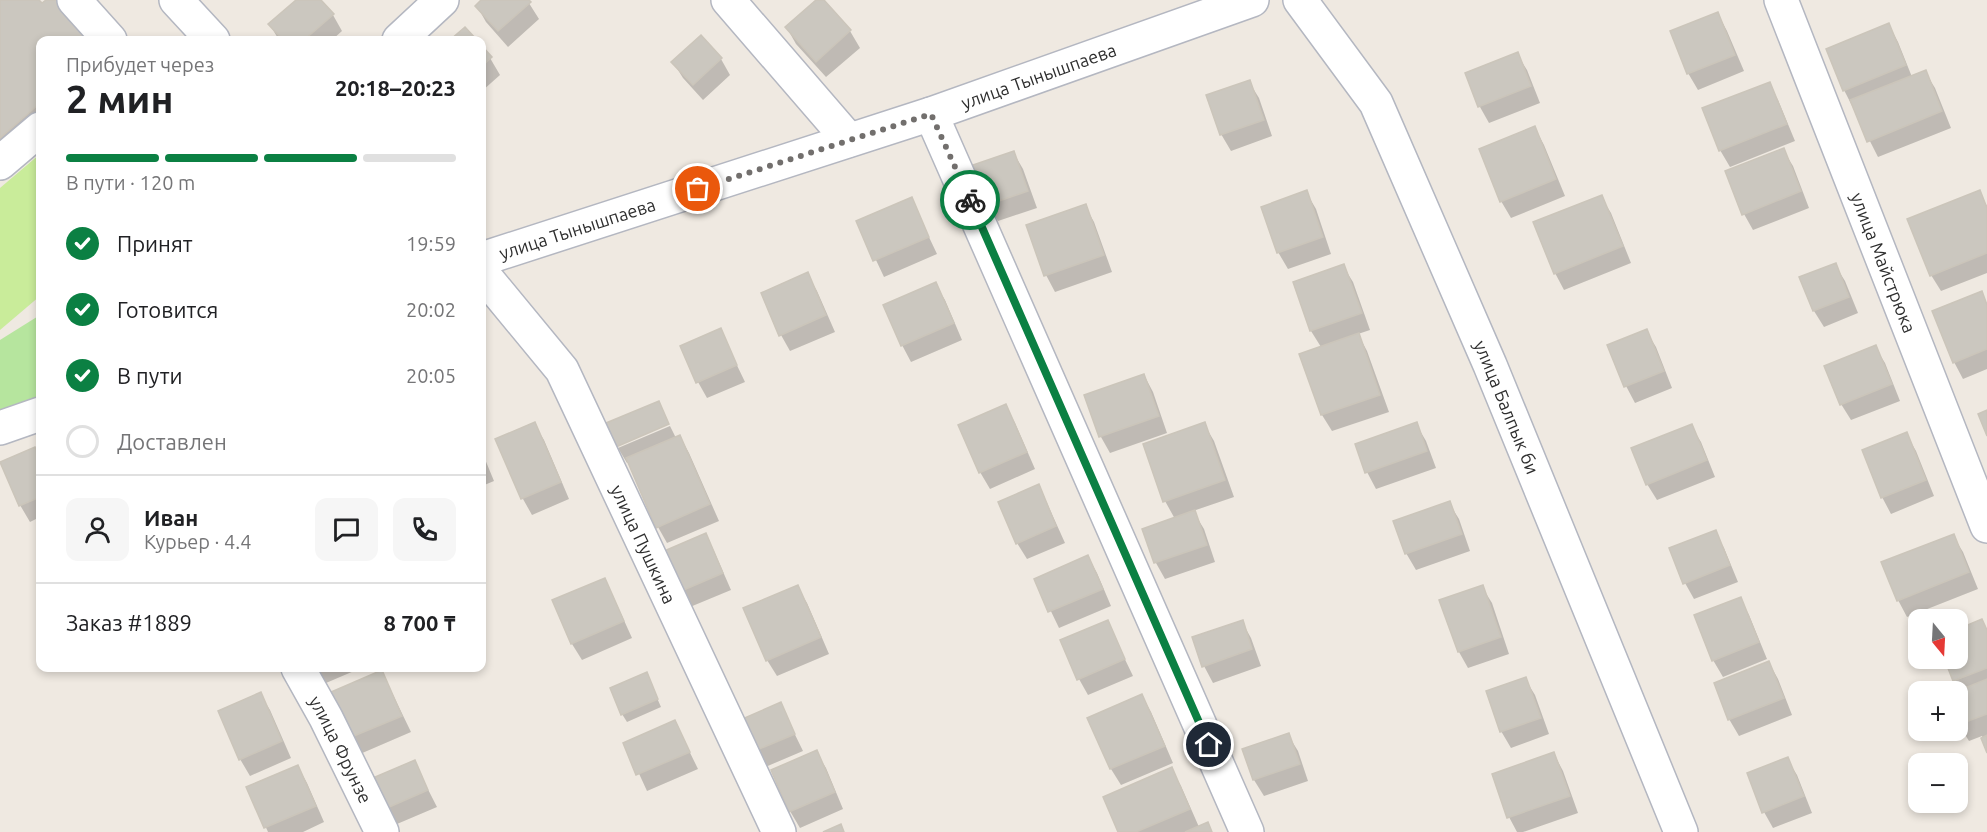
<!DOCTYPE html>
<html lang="ru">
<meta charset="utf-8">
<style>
:root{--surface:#fff;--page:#f6f6f6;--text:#202124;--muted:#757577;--line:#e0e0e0;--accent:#0b8043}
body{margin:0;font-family:Ubuntu,sans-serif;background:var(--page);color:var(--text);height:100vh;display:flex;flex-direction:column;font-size:22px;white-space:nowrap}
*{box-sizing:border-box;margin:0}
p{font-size:20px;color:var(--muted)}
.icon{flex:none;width:33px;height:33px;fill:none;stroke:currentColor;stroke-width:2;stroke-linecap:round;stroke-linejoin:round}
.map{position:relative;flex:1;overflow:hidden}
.details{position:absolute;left:36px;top:36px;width:450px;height:636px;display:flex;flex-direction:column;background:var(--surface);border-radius:12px;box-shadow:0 3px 9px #0003}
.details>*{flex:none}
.needle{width:39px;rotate:162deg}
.controls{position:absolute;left:1908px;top:609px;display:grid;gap:12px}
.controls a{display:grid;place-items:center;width:60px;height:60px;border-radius:12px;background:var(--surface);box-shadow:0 3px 9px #0003;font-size:30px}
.pin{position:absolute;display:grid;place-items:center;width:51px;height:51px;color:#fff;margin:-26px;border:3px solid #fff;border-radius:50%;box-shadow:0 2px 6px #0007}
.courier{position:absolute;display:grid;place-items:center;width:60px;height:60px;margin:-30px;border:4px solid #0b8043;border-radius:50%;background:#fff;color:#222;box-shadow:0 2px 8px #0007}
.head em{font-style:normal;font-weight:700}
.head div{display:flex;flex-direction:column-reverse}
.head{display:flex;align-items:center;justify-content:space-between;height:102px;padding:0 30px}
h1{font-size:39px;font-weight:700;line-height:45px}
.bar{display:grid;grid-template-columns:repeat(4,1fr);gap:9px 6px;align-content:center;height:72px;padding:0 30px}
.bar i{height:8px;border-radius:4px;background:var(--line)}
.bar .selected{background:var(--accent)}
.bar p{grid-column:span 4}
.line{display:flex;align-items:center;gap:15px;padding:0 30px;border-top:2px solid var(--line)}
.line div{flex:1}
.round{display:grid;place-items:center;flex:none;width:63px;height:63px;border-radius:12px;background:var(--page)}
ol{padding:0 30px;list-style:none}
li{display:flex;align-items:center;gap:18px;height:66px}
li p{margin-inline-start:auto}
li .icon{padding:6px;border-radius:50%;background:var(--accent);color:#fff;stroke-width:4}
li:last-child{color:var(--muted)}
li i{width:33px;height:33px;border:3px solid var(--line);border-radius:50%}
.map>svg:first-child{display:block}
</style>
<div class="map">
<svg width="1987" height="832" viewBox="0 0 1987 832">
<rect width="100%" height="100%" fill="#efe9e1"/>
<!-- grass -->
<path fill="#b6e59e" d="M40 315V401L0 415V340Z"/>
<!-- pitch -->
<path fill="#c9ec9a" d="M40 154V296L0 330V188Z"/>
<!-- shadow -->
<path fill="#0003" d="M0 0H37L42 5 48 0 96 40H40V139L0 174Z
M298 0H319L333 15 342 31 332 40H279L270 25Z
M484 0H527L539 19 508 47 486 22 477 6Z
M818 0H822L850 31 860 48 826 77 796 44 787 28Z
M1718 14 1727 31 1744 71 1698 90 1688 73Z
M1889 25 1898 42 1912 77 1925 72 1935 88 1951 128 1878 157 1844 90Z
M482 48 490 58 500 75 482 91Z
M1517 54 1527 70 1540 103 1489 123 1480 107 1467 74Z
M721 59 730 75 703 100 683 78 673 62Z
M1249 82 1259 98 1272 136 1231 151 1221 134Z
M1769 84 1778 100 1795 141 1730 167 1720 150Z
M1535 128 1544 145 1565 196 1511 218 1501 201Z
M1783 150 1793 166 1809 208 1753 230 1744 214Z
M1013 152 1023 169 1037 208 998 221 988 205Z
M1306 192 1316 209 1331 254 1288 269 1278 252Z
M1979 192 1987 206V273L1941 291 1931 275Z
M1601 197 1611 213 1631 263 1564 290 1555 273Z
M911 199 937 254 884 277 858 222Z
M1085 206 1094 222 1112 272 1055 292 1046 275Z
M1835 265 1845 281 1858 313 1824 327 1814 311 1801 278Z
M1343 266 1353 282 1370 330 1358 334 1367 351 1389 412 1332 431 1322 415 1301 354 1321 347 1311 331 1295 283Z
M807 274 817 291 835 332 790 351 781 335Z
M935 284 945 300 962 340 911 362 902 345Z
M1981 293 1987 304V369L1963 379 1954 362Z
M720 330 745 382 707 398 698 382Z
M1646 331 1656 347 1672 388 1635 403 1626 386Z
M1875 347 1885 363 1900 401 1851 420 1841 404Z
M1144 375 1153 392 1167 433 1110 453 1101 437 1086 396Z
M1006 406 1015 423 1035 469 990 489 980 472Z
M534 424 544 440 569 499 532 515 523 499 497 440Z
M1204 424 1214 441 1234 497 1193 511 1204 529 1215 562 1165 579 1156 563 1144 530 1175 519 1165 501Z
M1416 424 1426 441 1436 468 1376 489 1367 472Z
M670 426 676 438 680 437 689 453 719 521 667 543 658 527 629 462 627 463 618 448Z
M1691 426 1701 442 1715 477 1657 500 1647 484Z
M1906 434 1916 451 1934 496 1891 514 1882 497Z
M35 449 40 459V517L30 522 20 505Z
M482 452 494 481 482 486Z
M1038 486 1047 503 1065 543 1027 559 1017 543Z
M1449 503 1459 519 1470 551 1416 570 1406 553Z
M1715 532 1724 548 1738 582 1694 599 1685 583Z
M705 535 714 551 731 590 690 607 664 552Z
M1953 536 1963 552 1978 589 1907 617 1898 600Z
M1088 557 1097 573 1111 606 1059 628 1036 580Z
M604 579 613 596 632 638 582 660 572 644 554 601Z
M797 587 807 603 829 654 777 676 767 660Z
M1482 587 1492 603 1509 654 1468 668 1459 652 1441 601Z
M1740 599 1749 615 1767 659 1723 677 1713 660Z
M1982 620 1987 630V749L1982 736 1969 741 1959 725 1958 720V692L1961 691 1955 680 1958 658V630Z
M1107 622 1133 676 1088 695 1079 679Z
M1242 622 1251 638 1261 666 1213 683 1204 666Z
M1769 663 1778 679 1792 715 1739 736 1729 719Z
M317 668H361L326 683Z
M382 672 411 732 360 754 351 738Z
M1525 679 1535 695 1549 734 1511 748 1501 731Z
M650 682 661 707 627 722 622 714Z
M260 694 270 710 291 758 250 776 240 759Z
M1142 696 1151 712 1173 763 1121 785 1111 769 1089 719Z
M780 704 803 751 763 768 753 752Z
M675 722 698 769 647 791 625 743Z
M1288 735 1298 751 1308 781 1264 796 1254 780 1244 750Z
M816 752 826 768 843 809 800 828 790 811Z
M1554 754 1563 771 1578 813 1523 832H1517L1509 817Z
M1787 759 1797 775 1812 813 1773 828 1764 812Z
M414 762 437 807 397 824 388 808Z
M298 767 307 783 324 822 303 832H268L248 788Z
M1171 769 1181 786 1199 827 1212 832H1120Z"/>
<!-- building -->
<path fill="#cbc7bf" stroke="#cbc5ba" stroke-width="1.5" d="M0 0H39L42 3 46 0H63L98 40H40V103L0 138Z
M296 0H321L334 14 304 40H283L268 24Z
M481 0H529L531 2 498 31 475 6Z
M816 0H824L851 30 816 62 785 27Z
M1718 12 1735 55 1687 74 1670 31Z
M1889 23 1906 65 1843 91 1826 49Z
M465 27 477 40H450Z
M701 35 722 58 693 85 671 62Z
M482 46 492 57 482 66Z
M1518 52 1531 86 1478 107 1465 73Z
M1926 70 1942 111 1867 142 1850 100Z
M1250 80 1264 120 1220 135 1206 95Z
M1770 82 1787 124 1719 151 1702 108Z
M1535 126 1556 179 1500 202 1479 149Z
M1784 148 1801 191 1742 215 1725 171Z
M1014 151 1028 191 987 205 973 165Z
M1307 190 1323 237 1277 253 1261 207Z
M1980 190 1987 208V253L1930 276 1907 219Z
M1602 195 1623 246 1554 274 1533 222Z
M912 197 929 237 873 261 856 221Z
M1086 204 1104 255 1044 276 1026 225Z
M1836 263 1849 297 1813 311 1799 277Z
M1344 264 1362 313 1310 331 1293 282Z
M808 272 826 315 779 336 761 293Z
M936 282 954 323 901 346 883 305Z
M1982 291 1987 305V349L1953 363 1932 311Z
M721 328 737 365 696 383 680 346Z
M1647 329 1664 371 1624 387 1607 345Z
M1359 333 1380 395 1321 415 1299 354Z
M1876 345 1892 384 1840 405 1824 366Z
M1144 374 1159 416 1099 437 1084 395Z
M659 401 669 424 616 447 606 423Z
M1006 404 1027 452 979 473 958 425Z
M1987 410V436L1978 414Z
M535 422 561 482 521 499 495 439Z
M1205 422 1225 480 1163 502 1143 444Z
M1417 422 1427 451 1365 473 1355 444Z
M1692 424 1707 460 1646 485 1631 448Z
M1907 432 1926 480 1881 498 1862 450Z
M680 435 710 504 656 528 626 458Z
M35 447 40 459V497L19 506 0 462Z
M1039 484 1056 526 1016 544 998 502Z
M1450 501 1462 534 1405 554 1393 521Z
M1195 510 1207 545 1154 563 1142 529Z
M1716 530 1730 565 1683 584 1669 548Z
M706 533 723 573 679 592 662 552Z
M1954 534 1969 572 1897 601 1881 562Z
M1088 555 1103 589 1048 612 1034 579Z
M605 578 624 621 571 644 552 600Z
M798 585 821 637 766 661 743 608Z
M1483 585 1501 637 1458 652 1439 600Z
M1741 597 1759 642 1712 661 1694 615Z
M1982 619 1987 630V668L1953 681 1944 658H1958V629Z
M1108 620 1125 659 1077 680 1060 640Z
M1243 620 1252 649 1202 667 1192 637Z
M1769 661 1784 698 1728 720 1714 683Z
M382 670 402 716 349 738 329 693Z
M647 672 658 699 621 715 610 688Z
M1526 677 1541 718 1500 732 1486 691Z
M1987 679V714L1958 725V692H1955Z
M261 692 282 741 239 760 218 711Z
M1142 694 1165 746 1110 769 1087 718Z
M781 702 795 734 752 752 738 721Z
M675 720 690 752 636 775 623 743Z
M1289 733 1300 764 1253 780 1242 749Z
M1987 735V753L1981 738Z
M817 750 835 792 789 812 771 770Z
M1554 752 1570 796 1507 818 1492 774Z
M1788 757 1804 796 1762 813 1747 773Z
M415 760 428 790 387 808 373 778Z
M298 765 316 806 264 828 246 787Z
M1172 767 1190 809 1136 832H1118L1103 797Z
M1208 822 1212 832H1185Z
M841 824 844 832H823Z"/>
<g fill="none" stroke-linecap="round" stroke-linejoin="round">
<!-- minor casing -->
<g stroke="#b4b7c1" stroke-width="36">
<g id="minor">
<path d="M74 0 110 40"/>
<path d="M176 0 213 40"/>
<path d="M728 0 849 140"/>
<path id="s1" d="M1300 0 1376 103 1490 365 1681 832"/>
<path id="s2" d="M1781 0 1987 526"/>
<path d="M399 40 442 0"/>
<path d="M931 114 1247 832"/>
<path d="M0 163 40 129"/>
<path id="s3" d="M482 259 931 114 1252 0"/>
<path id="s4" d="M482 273 562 370 779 832"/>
<path d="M0 428 40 414"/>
<path id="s5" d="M298 668 326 718 382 832"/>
</g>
</g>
<!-- minor -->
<use href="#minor" stroke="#fff" stroke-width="33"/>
</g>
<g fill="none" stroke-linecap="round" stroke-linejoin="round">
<!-- done -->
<path stroke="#726f6d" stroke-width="6" stroke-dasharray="0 10.8" d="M698 189 931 114 970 200"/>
<!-- route -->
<path stroke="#0b8043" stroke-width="8" d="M970 200 1209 745"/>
</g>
<g text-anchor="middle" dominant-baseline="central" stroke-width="4.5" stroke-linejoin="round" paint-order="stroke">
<!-- street labels -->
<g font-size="18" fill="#2e2e2e" stroke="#fff">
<text stroke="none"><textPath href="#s3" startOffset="586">улица Тынышпаева</textPath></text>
<text stroke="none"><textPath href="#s3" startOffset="100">улица Тынышпаева</textPath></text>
<text stroke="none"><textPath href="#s2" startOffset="282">улица Майстрюка</textPath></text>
<text stroke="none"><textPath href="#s1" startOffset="459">улица Балпык би</textPath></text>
<text stroke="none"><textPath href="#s4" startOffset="318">улица Пушкина</textPath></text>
<text stroke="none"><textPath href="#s5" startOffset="92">улица Фрунзе</textPath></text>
</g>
</g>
</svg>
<div class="controls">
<a><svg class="needle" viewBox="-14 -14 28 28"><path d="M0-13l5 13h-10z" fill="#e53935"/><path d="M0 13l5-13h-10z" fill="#757577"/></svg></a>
<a>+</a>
<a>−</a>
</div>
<div class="pin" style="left:698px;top:189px;background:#ea580c"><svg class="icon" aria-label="bag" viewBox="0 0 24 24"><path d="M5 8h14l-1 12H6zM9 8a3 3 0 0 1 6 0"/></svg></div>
<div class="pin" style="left:1209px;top:745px;background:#1f2937"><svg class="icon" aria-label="home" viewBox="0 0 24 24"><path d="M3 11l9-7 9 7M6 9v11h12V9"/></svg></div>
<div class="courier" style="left:970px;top:200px"><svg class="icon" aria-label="bike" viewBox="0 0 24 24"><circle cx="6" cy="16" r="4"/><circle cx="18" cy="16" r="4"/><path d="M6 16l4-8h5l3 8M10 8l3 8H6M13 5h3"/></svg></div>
<section class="details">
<div class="head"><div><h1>2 мин</h1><p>Прибудет через</p></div><em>20:18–20:23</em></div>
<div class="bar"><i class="selected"></i><i class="selected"></i><i class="selected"></i><i></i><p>В пути · 120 m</p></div>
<ol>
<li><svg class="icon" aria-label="check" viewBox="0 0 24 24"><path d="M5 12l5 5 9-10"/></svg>Принят<p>19:59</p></li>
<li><svg class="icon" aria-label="check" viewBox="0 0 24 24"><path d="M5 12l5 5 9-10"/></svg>Готовится<p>20:02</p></li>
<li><svg class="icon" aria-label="check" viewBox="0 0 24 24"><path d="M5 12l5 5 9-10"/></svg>В пути<p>20:05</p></li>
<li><i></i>Доставлен</li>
</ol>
<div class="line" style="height:108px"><a class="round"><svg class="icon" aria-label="person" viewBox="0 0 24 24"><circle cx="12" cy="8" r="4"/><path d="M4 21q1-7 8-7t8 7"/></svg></a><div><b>Иван</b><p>Курьер · 4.4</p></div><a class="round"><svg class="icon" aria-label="chat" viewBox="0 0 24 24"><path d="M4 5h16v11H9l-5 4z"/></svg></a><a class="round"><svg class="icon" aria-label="phone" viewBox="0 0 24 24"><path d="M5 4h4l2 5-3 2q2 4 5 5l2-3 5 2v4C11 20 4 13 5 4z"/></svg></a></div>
<div class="line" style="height:78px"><div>Заказ #1889</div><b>8 700 ₸</b></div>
</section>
</div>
